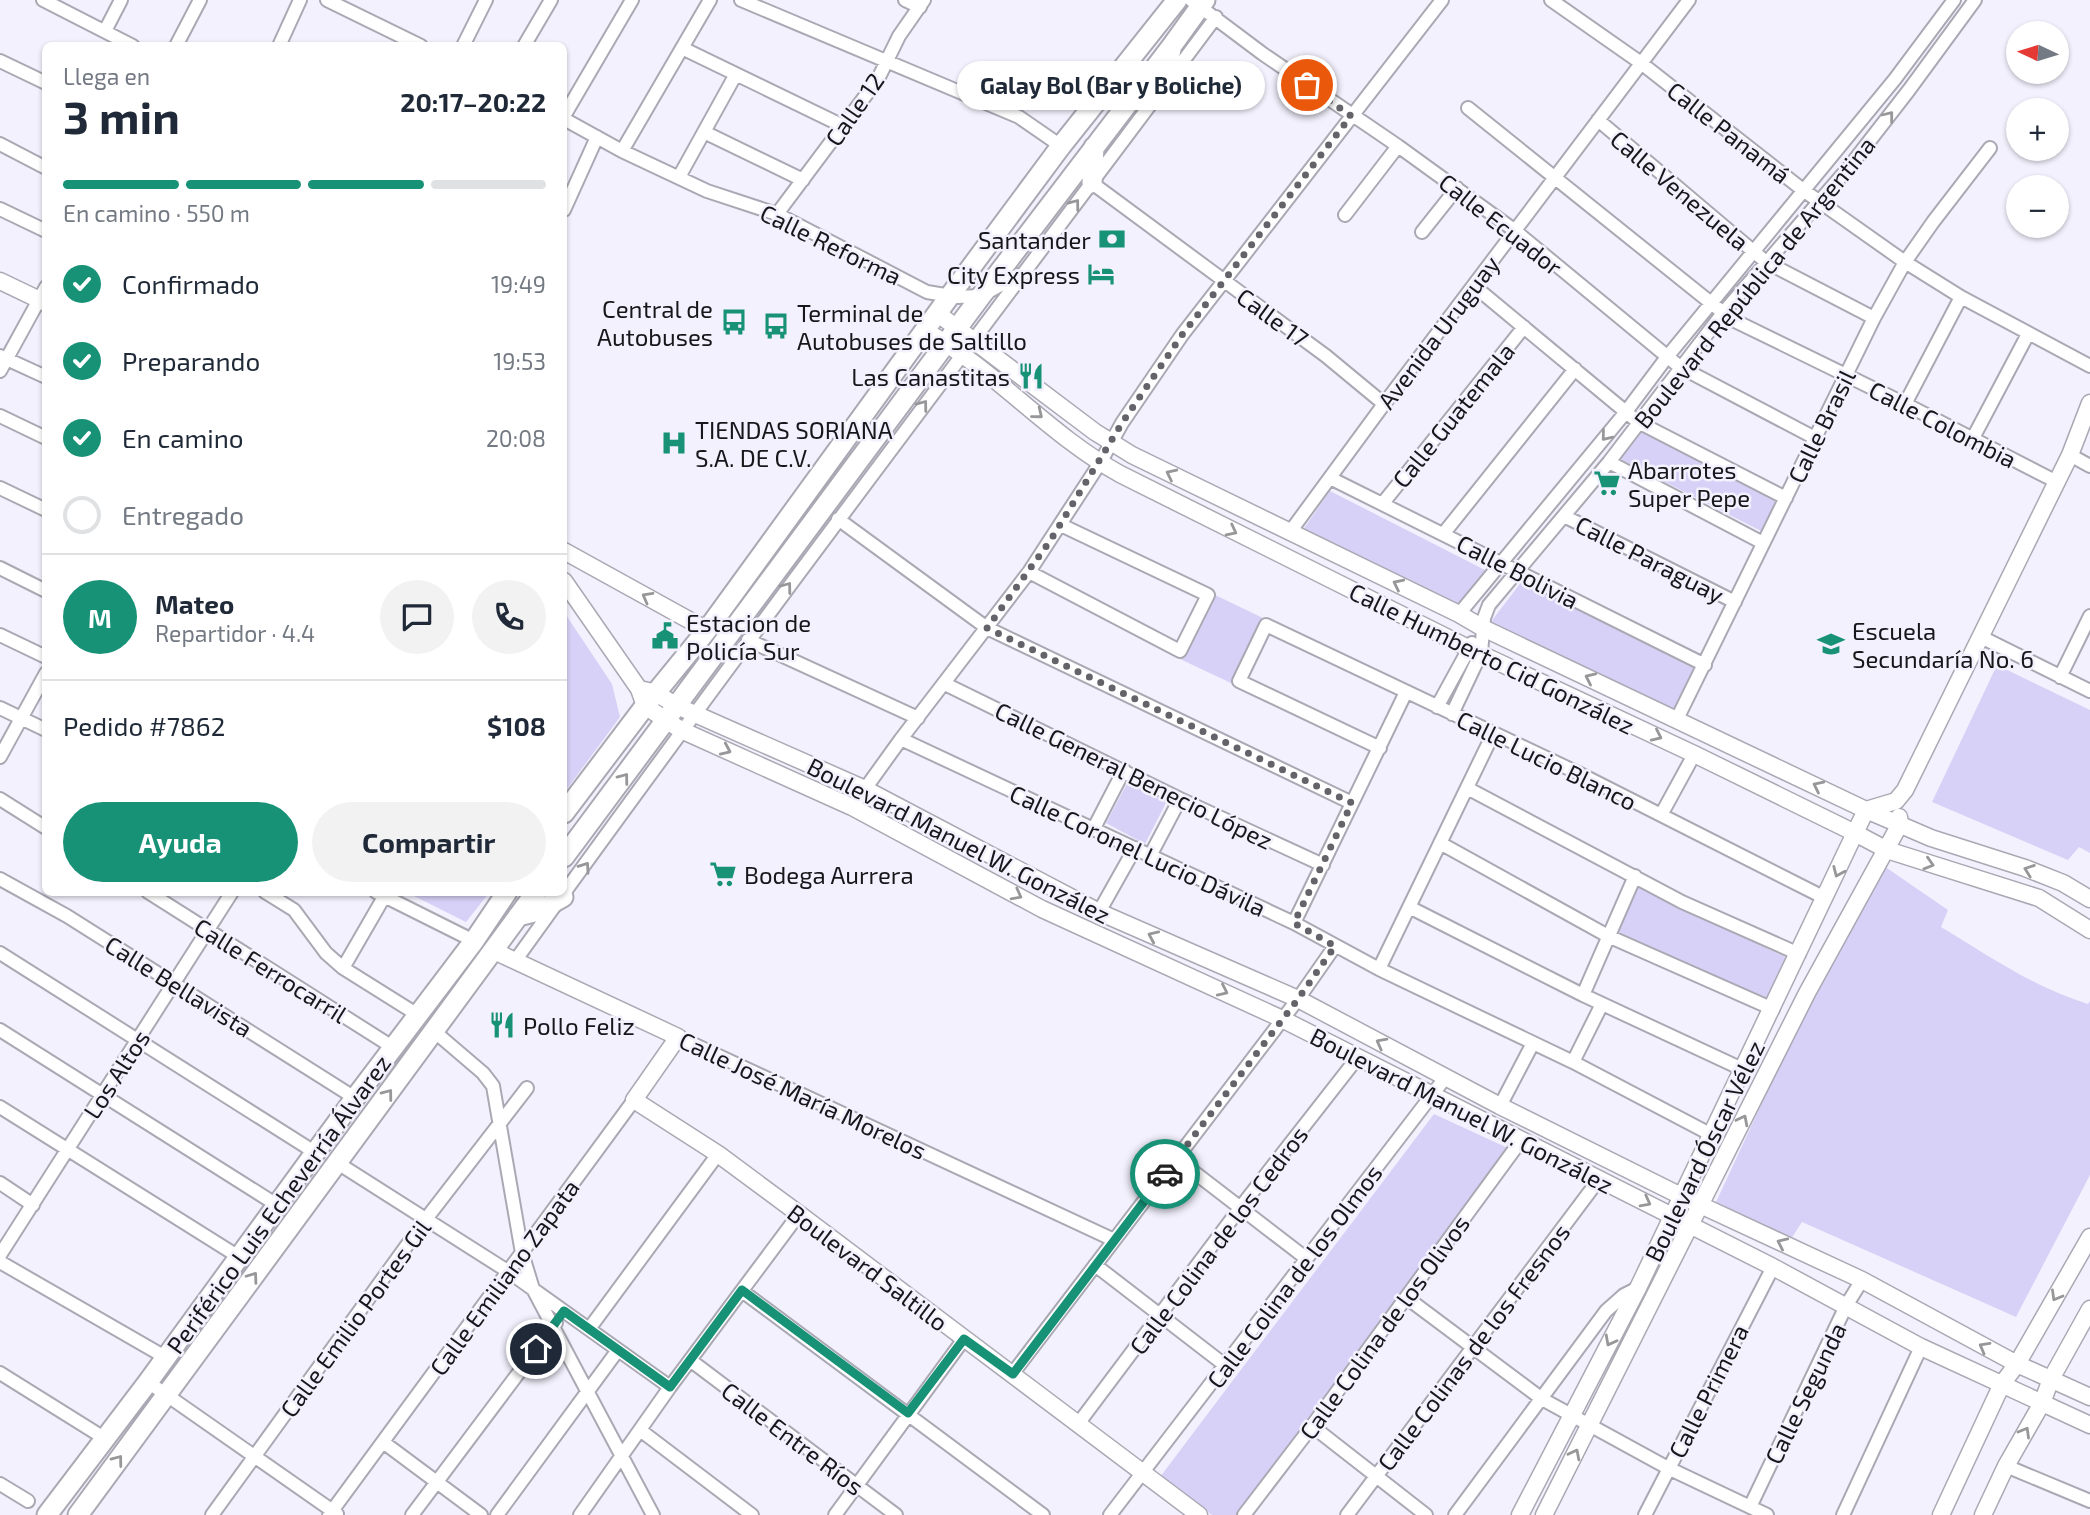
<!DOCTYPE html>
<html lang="es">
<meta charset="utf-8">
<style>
:root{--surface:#fff;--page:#f2f2f3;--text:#1f2937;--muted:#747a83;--line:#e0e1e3;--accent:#179277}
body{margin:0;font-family:"Exo 2",sans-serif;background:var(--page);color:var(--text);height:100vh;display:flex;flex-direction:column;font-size:26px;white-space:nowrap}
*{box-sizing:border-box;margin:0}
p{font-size:23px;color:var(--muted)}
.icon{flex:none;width:38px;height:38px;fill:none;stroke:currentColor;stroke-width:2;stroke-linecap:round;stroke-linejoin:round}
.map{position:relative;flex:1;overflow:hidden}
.sheet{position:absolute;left:42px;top:42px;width:525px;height:854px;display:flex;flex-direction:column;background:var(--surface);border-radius:10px;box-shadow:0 2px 5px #0004}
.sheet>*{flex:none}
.needle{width:46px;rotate:274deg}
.tools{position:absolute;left:2006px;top:21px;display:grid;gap:14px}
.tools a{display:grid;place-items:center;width:63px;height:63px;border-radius:50%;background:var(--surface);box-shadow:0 2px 5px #0004;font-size:35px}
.pin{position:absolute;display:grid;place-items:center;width:60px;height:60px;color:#fff;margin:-30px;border:4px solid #fff;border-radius:50%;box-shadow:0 2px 7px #0007}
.courier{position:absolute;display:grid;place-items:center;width:70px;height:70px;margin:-35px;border:5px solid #179277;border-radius:50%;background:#fff;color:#222;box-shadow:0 2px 9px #0007}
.bubble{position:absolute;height:49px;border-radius:24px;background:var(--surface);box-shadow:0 2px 5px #0004;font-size:23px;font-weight:700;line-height:49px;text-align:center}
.summary em{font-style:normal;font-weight:700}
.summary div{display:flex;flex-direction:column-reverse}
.summary{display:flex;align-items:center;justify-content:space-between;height:119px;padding:0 21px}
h1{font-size:46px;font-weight:700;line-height:52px}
.bar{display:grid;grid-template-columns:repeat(4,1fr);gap:10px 7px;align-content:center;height:84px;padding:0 21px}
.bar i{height:9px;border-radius:5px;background:var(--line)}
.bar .on{background:var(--accent)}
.bar p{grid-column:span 4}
.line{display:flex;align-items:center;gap:18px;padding:0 21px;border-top:2px solid var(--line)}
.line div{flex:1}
.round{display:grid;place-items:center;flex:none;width:74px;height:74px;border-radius:37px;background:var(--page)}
ol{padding:0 21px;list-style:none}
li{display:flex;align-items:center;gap:21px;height:77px}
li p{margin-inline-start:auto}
li .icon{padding:7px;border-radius:50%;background:var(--accent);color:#fff;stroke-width:4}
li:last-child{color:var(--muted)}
li i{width:38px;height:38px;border:4px solid var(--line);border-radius:50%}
.button{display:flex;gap:14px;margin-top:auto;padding:14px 21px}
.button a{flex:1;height:80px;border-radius:42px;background:var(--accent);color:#fff;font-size:28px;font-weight:700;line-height:80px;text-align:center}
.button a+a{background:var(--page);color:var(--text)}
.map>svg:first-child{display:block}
</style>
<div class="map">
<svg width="2090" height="1515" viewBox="0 0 2090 1515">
<rect width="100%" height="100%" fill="#f3f1fd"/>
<!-- green -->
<path fill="#d8d1f7" d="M1642 432 1777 500 1761 531 1620 459Z
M1330 491 1487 571 1459 605 1302 531Z
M1522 581 1695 669 1673 713 1490 623Z
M1213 594 1265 619 1233 684 1180 659Z
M564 612 612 684 620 717 564 793Z
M1997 665 2090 710V853L2079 847 2068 860 1932 802Z
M1130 778 1169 797 1145 844 1106 823Z
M1881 864 1948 910 1941 927C1989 956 2035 988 2088 1004L2090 1001V1175L2016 1317 1802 1222 1791 1239 1716 1202 1782 1060Z
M1637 886 1787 958 1764 1003 1615 931Z
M408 893H489L466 922Z
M1434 1114 1512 1150 1237 1515H1212L1160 1477Z"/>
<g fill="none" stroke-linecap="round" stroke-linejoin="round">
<!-- minor casing -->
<g stroke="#aaa8b3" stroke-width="16">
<path id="minor" d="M43 0 133 46
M327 0 421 46
M741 0 1019 117 1061 146
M905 0 920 7
M1191 0 1263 54 1398 146 1514 230 1680 367 1815 438
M1551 0 1641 63 1803 190 1905 262 1961 297 2090 366
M105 31 121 0
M176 46 200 0
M279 46 300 0
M463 46 486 0
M524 46 551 0
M682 48 843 126
M0 61 46 83
M1468 108 1731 319 1905 404 2055 481
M564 116 632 0
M564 119 622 151 707 191 777 214 927 292 957 297 981 296 1018 275
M1598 120 1766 262 1874 318
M704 132 803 180
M0 144 46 168
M622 151 710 0
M679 177 736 74
M1092 183 1326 356 1384 404
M0 209 46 231
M564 210 597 137
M777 214 878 79 899 36 924 0
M1345 215 1398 146
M1422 232 1457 188
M1474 286 1638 422 1786 498
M0 356 46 377
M0 371 46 287
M1905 404 1961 297
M0 416 46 438
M1973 438 2028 334
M2070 455 2090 466
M1609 462 1763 543
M1330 478 1705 665
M0 488 46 510
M1383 503 1524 327
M1564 516 1735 602
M838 519 987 628 1352 803
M1290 532 1384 404 1689 0
M1444 533 1575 369
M0 568 46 591
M1029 572 1180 651 1208 595 1061 525
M1459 614 1625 413 1667 357 1895 79 1954 0
M0 635 46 657
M1981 637 2090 691
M748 640 918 718
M2060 677 2090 616
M945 684 1180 799 1323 865
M1437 707 1472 643
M0 708 46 730
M1452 714 1481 653 1484 618 1489 605 1609 462 1723 313 1850 166 1909 90 1975 0
M1677 719 1874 318 1905 262 1933 222 1990 148
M901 739 1294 923 1379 969 1573 1062 1710 1134
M1380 748 1239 681 1266 625 1578 773 1825 898
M0 757 46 673
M1467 788 1682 902 1799 954
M0 799 46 828
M852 807 901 739 1029 572 1100 463 1122 423 1182 335 1442 0
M1661 815 1690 762
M1094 828 1124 770
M1440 843 1608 936 1773 1009
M1150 856 1180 799
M0 879 67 916 355 1098
M148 892 394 1048
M265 892 294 910 326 953 343 968 418 1015
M376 892 474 941
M1409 907 1583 995 1742 1069
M1099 912 1135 848
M1294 923 1406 692
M0 953 316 1153
M515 961C744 642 981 331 1216 17
M343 968 384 897
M1379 969 1493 734
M1583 995 1635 876
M0 1030 277 1205
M435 1032 483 1073 493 1086 522 1253 533 1289 653 1515
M678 1037 1114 1240
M1573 1062 1602 1004
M1500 1106 1533 1043
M0 1107 239 1257
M1177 1159 1307 1259
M336 1162 509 1272 670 1387
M0 1183 33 1205
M0 1255 232 892
M0 1262 165 1357
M1095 1265 1226 1366
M742 1291 1043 1515
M1407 1298 1542 1399 1668 1468 1767 1515
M589 1329 718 1154
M690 1360 896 1515
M0 1373 104 1438
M1013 1373 1298 999 1335 946
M148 1382 337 1514
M1078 1424 1240 1208 1358 1057
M1312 1426 1426 1515
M640 1430 752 1515
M383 1442 481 1515
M2006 1466 2090 1501
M0 1484 28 1501
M1750 1507 1846 1306 1862 1280
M212 1515 426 1219 527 1088
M329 1515 634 1100
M412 1515 556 1323
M497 1515 618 1350
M580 1515 670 1387 799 1214
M835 1515 964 1339
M1110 1515 1445 1078
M1244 1515 1312 1426 1522 1139
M1347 1515 1600 1178
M1455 1515 1606 1311 1624 1295 1638 1288
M1645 1515 1773 1267
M1843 1515 1921 1347"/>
</g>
<!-- tertiary casing -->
<g stroke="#aaa8b3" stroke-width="19">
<path id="tertiary" d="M0 281 46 303
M937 313 1095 432 1132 455 1459 614 1483 628 1866 810 1931 838 2025 868 2063 883 2090 899
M924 330C995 370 1049 435 1120 474L1468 648 1694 754 1855 833 1887 850 2039 898 2090 930
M564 551 707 630
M564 581 639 689 645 706 681 730 852 807 1042 909 1282 1019 1773 1267 1921 1347 2090 1425
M644 690 656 693 677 706 865 789 1099 912 1298 999 1500 1106 1681 1196 1862 1280 2017 1364 2090 1397
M492 950 678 1037 634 1100 718 1154 799 1214 1199 1515
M1520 1515 1638 1288 1866 810 1896 801 1905 790 2070 455 2090 403
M1544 1515 1807 993 1900 824 1899 817
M1941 1515 2002 1384 2017 1364 2090 1237
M1983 1515 2006 1466 2042 1403 2051 1379 2090 1309"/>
</g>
<!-- primary casing -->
<g stroke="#aaa8b3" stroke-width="23">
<path id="primary" d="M1164 86 1171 49
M1092 183 1094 147
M564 813 645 706 707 630 949 297 1061 146 1177 0
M564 857 981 296 1171 47 1205 0
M518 916 538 911 563 897
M47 1515 148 1382 355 1098 474 941 507 892
M78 1515 536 892"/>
</g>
<!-- minor -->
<use href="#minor" stroke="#fff" stroke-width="12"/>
<!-- tertiary -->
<use href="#tertiary" stroke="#fff" stroke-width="16"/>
<!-- primary -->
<use href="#primary" stroke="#fff" stroke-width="19"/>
</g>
<!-- one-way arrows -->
<defs><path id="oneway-chevron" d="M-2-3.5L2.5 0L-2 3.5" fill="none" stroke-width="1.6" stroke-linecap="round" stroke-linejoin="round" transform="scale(1.75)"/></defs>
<g stroke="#979698">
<use href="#oneway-chevron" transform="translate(1889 116) rotate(-52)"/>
<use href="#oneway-chevron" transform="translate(1075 204) rotate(-53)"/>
<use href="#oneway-chevron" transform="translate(923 405) rotate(-53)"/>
<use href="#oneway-chevron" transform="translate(1038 414) rotate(39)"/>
<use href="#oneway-chevron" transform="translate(1606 436) rotate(129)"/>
<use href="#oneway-chevron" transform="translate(1171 474) rotate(-154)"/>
<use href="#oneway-chevron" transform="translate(1232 531) rotate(27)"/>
<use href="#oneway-chevron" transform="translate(1398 584) rotate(-154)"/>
<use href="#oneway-chevron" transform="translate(787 587) rotate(-53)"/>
<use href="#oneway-chevron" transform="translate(647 597) rotate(-151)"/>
<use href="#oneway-chevron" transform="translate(1590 678) rotate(-155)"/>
<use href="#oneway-chevron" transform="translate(1657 736) rotate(25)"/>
<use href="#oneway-chevron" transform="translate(726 750) rotate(24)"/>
<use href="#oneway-chevron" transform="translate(624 778) rotate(-53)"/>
<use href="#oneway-chevron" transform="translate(1818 786) rotate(-154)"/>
<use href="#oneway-chevron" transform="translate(1929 864) rotate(17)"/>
<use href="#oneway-chevron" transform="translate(585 867) rotate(-55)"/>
<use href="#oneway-chevron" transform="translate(2029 870) rotate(-160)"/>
<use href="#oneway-chevron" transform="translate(1838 872) rotate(114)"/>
<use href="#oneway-chevron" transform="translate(1017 895) rotate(28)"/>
<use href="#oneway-chevron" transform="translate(1153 936) rotate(-156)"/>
<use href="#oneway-chevron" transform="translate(1223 991) rotate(25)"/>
<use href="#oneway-chevron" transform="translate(1381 1043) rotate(-152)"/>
<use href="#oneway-chevron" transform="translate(388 1094) rotate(-53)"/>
<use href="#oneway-chevron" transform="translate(1743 1120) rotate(-63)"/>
<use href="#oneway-chevron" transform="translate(1646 1202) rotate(28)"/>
<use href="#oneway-chevron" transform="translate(1782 1243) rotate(-155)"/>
<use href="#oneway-chevron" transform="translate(253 1277) rotate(-54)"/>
<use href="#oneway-chevron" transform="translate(2056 1296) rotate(120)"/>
<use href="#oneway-chevron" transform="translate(1610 1341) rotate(118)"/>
<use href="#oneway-chevron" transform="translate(1984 1347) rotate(-151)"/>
<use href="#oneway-chevron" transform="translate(2025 1432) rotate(-60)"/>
<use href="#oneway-chevron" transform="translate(1575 1454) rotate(-63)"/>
<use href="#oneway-chevron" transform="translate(118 1460) rotate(-53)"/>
</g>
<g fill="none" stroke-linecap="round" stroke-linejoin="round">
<!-- done -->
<path stroke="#646369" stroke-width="7" stroke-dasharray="0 12.6" d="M1165 1174 1298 999 1335 946 1294 923 1352 803 987 628 1050 541 1122 423 1182 335 1351 116 1307 85"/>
<!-- route -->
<path stroke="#179277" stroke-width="9" d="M536 1349 564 1311 670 1387 742 1290 908 1413 964 1339 1013 1374 1165 1174"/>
</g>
<!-- icons -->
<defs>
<g id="bank-bare" transform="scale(2.1)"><path d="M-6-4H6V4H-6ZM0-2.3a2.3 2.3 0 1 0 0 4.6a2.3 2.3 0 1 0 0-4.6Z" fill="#179277" stroke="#f3f1fd" stroke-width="2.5" paint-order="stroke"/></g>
<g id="hotel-bare" transform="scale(2.1)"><path d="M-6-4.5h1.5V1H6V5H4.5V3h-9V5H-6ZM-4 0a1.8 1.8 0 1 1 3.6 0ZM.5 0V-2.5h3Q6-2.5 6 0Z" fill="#179277" stroke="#f3f1fd" stroke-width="2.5" paint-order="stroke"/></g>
<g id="bus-bare" transform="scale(2.1)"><path d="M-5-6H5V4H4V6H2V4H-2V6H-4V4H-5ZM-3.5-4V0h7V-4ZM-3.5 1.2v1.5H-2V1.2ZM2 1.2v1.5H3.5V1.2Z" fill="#179277" stroke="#f3f1fd" stroke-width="2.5" paint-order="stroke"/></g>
<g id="restaurant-bare" transform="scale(2.1)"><path d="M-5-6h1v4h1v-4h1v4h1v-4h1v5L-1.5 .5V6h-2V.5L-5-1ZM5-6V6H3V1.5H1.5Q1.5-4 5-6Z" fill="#179277" stroke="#f3f1fd" stroke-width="2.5" paint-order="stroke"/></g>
<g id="hospital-bare" transform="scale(2.1)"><path d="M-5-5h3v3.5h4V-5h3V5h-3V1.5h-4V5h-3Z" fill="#179277" stroke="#f3f1fd" stroke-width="2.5" paint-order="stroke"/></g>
<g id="supermarket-bare" transform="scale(2.1)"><path d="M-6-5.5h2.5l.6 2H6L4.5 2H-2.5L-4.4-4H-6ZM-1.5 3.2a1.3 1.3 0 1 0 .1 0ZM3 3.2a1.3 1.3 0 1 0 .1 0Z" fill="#179277" stroke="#f3f1fd" stroke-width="2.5" paint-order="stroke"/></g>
<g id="civic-bare" transform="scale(2.1)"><path d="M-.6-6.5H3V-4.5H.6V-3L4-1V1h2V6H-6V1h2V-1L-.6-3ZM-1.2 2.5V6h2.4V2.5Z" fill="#179277" stroke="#f3f1fd" stroke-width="2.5" paint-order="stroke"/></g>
<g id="school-bare" transform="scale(2.1)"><path d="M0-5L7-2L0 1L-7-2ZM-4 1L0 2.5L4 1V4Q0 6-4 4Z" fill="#179277" stroke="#f3f1fd" stroke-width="2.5" paint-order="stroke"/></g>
</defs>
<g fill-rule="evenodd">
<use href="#bank-bare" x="1112" y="239"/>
<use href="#hotel-bare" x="1101" y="274"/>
<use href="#bus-bare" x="734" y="322"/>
<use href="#bus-bare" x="776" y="326"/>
<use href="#restaurant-bare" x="1031" y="376"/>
<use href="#hospital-bare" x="674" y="443"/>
<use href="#supermarket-bare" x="1607" y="483"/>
<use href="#civic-bare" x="665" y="636"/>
<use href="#school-bare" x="1831" y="644"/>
<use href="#supermarket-bare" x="723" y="874"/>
<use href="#restaurant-bare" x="502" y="1025"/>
</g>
<g text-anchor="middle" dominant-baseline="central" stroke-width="5" stroke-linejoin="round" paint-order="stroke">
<!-- street labels -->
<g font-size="24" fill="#17161a" stroke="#f3f1fd">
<text transform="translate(854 109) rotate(-55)">Calle 12</text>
<text transform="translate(1729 132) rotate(38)">Calle Panamá</text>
<text transform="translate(1680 190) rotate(40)">Calle Venezuela</text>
<text transform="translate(1501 224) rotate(38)">Calle Ecuador</text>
<text transform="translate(831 244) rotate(26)">Calle Reforma</text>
<text transform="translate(1754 282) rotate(-51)">Boulevard República de Argentina</text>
<text transform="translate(1273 317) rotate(36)">Calle 17</text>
<text transform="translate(1438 332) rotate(-53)">Avenida Uruguay</text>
<text transform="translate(1453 415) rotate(-51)">Calle Guatemala</text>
<text transform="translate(1943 424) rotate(27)">Calle Colombia</text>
<text transform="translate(1821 426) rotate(-64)">Calle Brasil</text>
<text transform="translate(1650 559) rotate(27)">Calle Paraguay</text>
<text transform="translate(1518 571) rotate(27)">Calle Bolivia</text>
<text transform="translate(1492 658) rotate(26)">Calle Humberto Cid González</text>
<text transform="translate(1547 760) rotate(26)">Calle Lucio Blanco</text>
<text transform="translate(1134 775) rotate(26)">Calle General Benecio López</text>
<text transform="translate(959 840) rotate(27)">Boulevard Manuel W. González</text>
<text transform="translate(1138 850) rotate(25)">Calle Coronel Lucio Dávila</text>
<text transform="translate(271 970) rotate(32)">Calle Ferrocarril</text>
<text transform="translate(179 986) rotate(32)">Calle Bellavista</text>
<text transform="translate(116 1074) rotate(-57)">Los Altos</text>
<text transform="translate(803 1095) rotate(25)">Calle José María Morelos</text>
<text transform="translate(1462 1110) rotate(27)">Boulevard Manuel W. González</text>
<text transform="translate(1704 1151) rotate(-64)">Boulevard Óscar Vélez</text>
<text transform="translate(278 1204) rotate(-54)">Periférico Luis Echeverría Álvarez</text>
<text transform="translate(1218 1240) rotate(-53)">Calle Colina de los Cedros</text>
<text transform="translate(868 1267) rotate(37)">Boulevard Saltillo</text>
<text transform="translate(1294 1276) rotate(-53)">Calle Colina de los Olmos</text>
<text transform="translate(504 1277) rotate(-54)">Calle Emiliano Zapata</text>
<text transform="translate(355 1318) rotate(-54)">Calle Emilio Portes Gil</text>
<text transform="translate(1384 1327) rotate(-54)">Calle Colina de los Olivos</text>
<text transform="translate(1473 1347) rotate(-53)">Calle Colinas de los Fresnos</text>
<text transform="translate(1708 1391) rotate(-63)">Calle Primera</text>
<text transform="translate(1805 1393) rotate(-64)">Calle Segunda</text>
<text transform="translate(793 1438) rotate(37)">Calle Entre Ríos</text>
</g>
<!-- poi labels -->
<g font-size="24" fill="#17161a" stroke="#f3f1fd" text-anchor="start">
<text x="1091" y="239" text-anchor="end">Santander</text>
<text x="1080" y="274" text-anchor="end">City Express</text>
<text x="713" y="308" text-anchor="end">Central de<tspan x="713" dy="28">Autobuses</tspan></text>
<text x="797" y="312">Terminal de<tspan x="797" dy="28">Autobuses de Saltillo</tspan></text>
<text x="1010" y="376" text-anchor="end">Las Canastitas</text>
<text x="695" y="429">TIENDAS SORIANA<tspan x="695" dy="28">S.A. DE C.V.</tspan></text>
<text x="1628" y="469">Abarrotes<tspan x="1628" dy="28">Super Pepe</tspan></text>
<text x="686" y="622">Estacion de<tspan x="686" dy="28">Policía Sur</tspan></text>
<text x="1852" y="630">Escuela<tspan x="1852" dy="28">Secundaría No. 6</tspan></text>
<text x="744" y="874">Bodega Aurrera</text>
<text x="523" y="1025">Pollo Feliz</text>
</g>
</g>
</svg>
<div class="tools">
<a><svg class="needle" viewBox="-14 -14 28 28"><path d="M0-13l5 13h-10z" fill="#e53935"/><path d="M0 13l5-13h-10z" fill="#747a83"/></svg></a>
<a>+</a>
<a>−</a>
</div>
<div class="pin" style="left:1307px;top:85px;background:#ea580c"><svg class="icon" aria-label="bag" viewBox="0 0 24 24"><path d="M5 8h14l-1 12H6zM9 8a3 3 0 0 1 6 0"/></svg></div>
<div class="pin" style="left:536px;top:1349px;background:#1f2937"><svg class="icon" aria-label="home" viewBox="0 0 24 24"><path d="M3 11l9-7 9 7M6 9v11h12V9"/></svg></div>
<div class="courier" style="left:1165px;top:1174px"><svg class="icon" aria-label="car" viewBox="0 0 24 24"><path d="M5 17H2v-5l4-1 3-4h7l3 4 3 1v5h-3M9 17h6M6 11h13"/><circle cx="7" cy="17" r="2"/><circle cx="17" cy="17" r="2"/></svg></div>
<div class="bubble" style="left:957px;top:61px;width:308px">Galay Bol (Bar y Boliche)</div>
<section class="sheet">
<div class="summary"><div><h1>3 min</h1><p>Llega en</p></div><em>20:17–20:22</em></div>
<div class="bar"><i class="on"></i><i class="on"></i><i class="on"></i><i></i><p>En camino · 550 m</p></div>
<ol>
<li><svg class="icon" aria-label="check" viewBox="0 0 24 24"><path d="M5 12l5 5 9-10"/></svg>Confirmado<p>19:49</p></li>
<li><svg class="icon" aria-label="check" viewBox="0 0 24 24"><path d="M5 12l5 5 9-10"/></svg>Preparando<p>19:53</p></li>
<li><svg class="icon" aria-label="check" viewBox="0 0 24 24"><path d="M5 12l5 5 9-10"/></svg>En camino<p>20:08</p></li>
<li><i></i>Entregado</li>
</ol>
<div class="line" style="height:126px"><b class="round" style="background:var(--accent);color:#fff">M</b><div><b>Mateo</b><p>Repartidor · 4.4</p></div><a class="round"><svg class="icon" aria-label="chat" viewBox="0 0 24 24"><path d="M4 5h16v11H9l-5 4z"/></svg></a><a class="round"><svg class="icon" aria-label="phone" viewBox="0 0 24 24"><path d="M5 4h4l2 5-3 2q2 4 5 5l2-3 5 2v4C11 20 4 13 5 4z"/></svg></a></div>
<div class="line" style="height:91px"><div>Pedido #7862</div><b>$108</b></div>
<div class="button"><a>Ayuda</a><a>Compartir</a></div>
</section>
</div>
